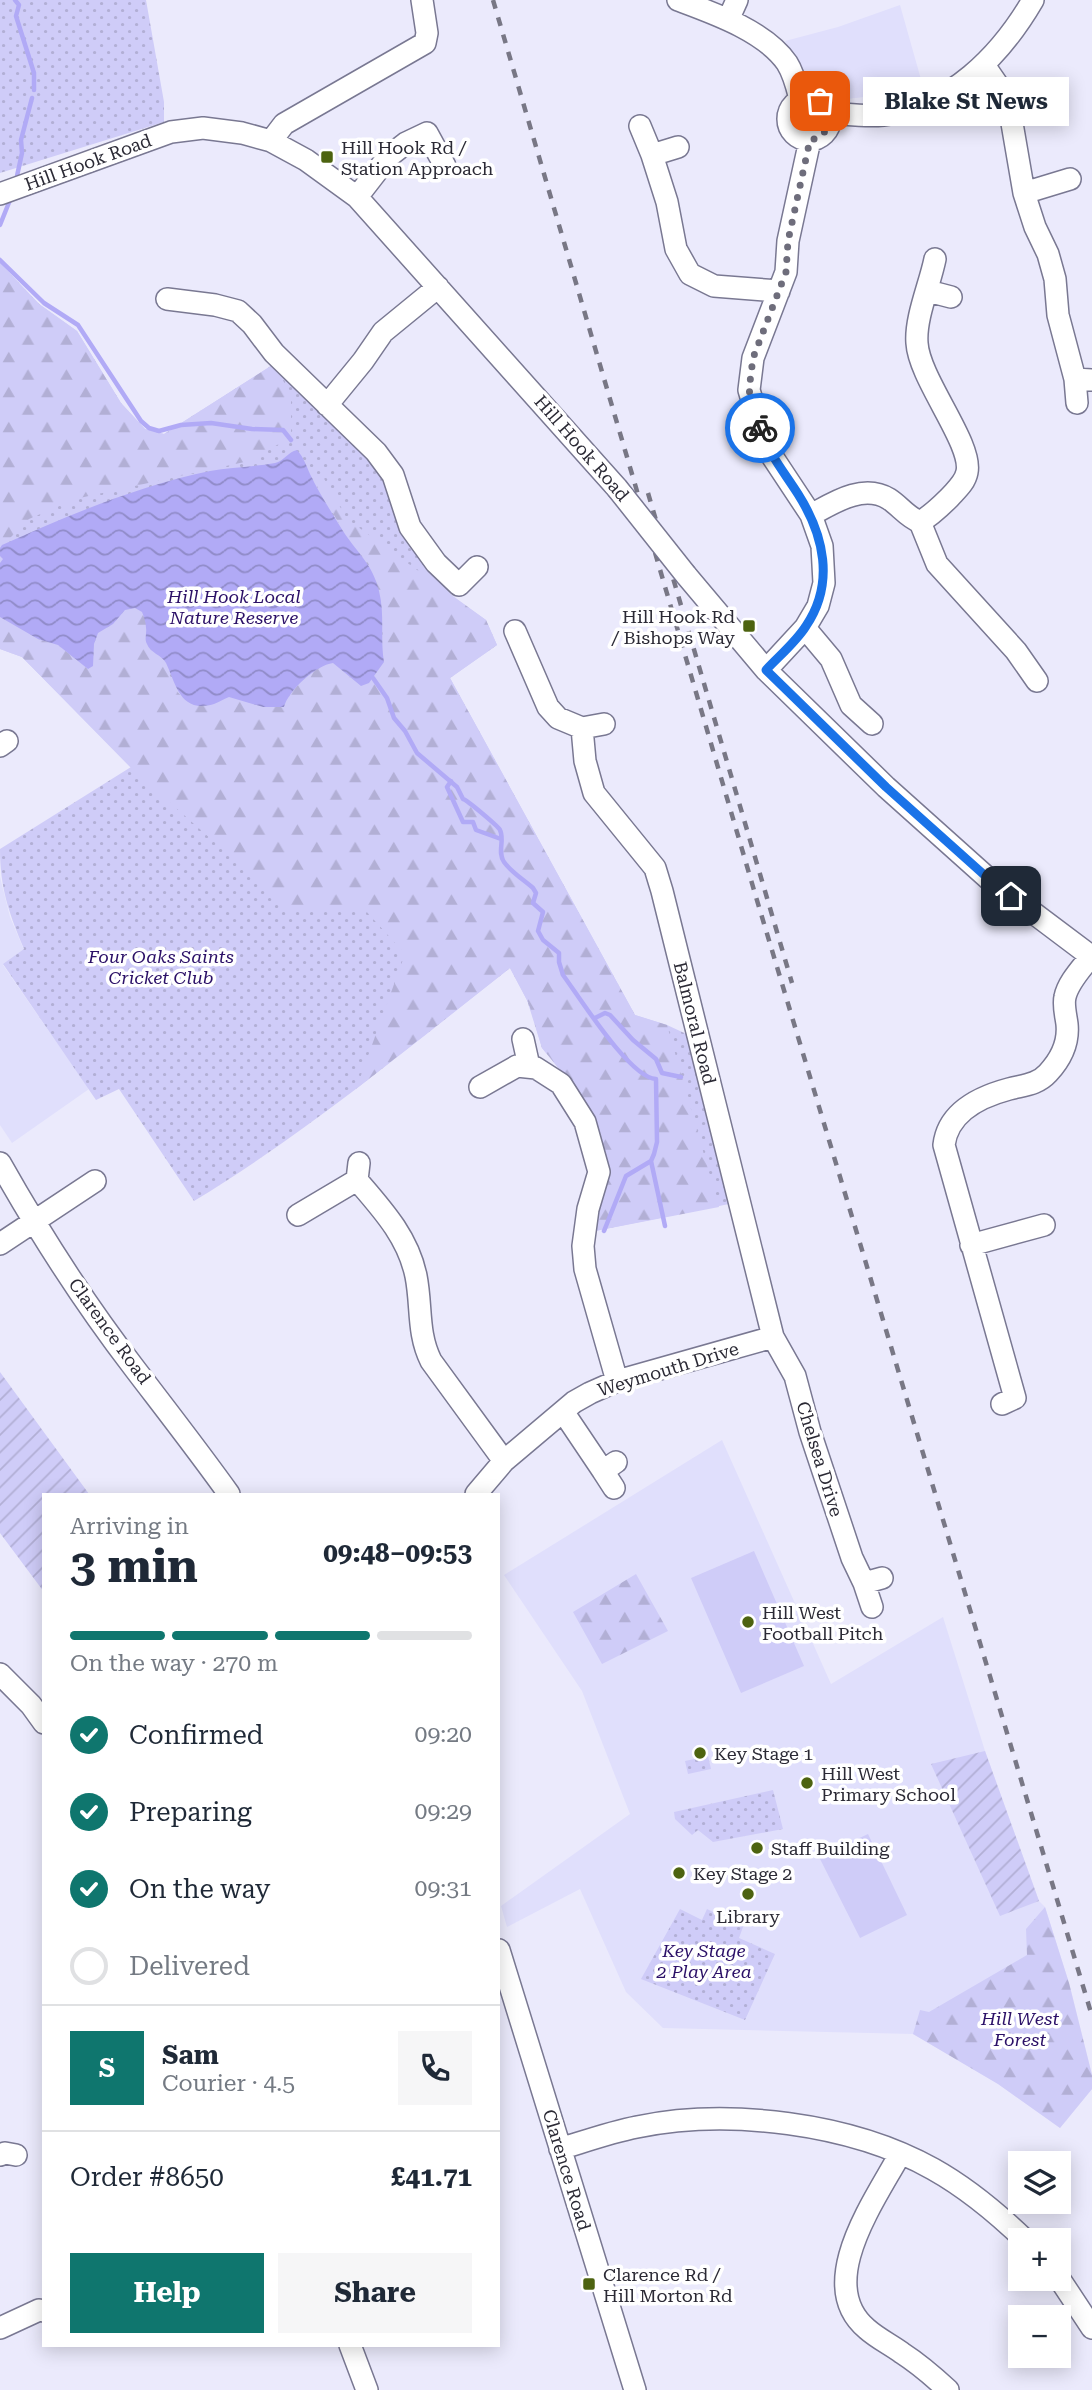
<!DOCTYPE html>
<meta charset="utf-8">
<style>
:root{--surface:#fff;--page:#f6f6f7;--text:#1f2937;--muted:#747a83;--line:#e0e1e3;--accent:#0f766e}
body{margin:0;font-family:"Roboto Serif",serif;background:var(--page);color:var(--text);height:100vh;display:flex;flex-direction:column;font-size:26px;white-space:nowrap}
*{box-sizing:border-box;margin:0}
p{font-size:23px;color:var(--muted)}
.icon{flex:none;width:38px;height:38px;fill:none;stroke:currentColor;stroke-width:2;stroke-linecap:round;stroke-linejoin:round}
.map{position:relative;flex:1;overflow:hidden}
.details{position:absolute;left:42px;top:1493px;width:458px;height:854px;display:flex;flex-direction:column;background:var(--surface);border-radius:0px;box-shadow:0 4px 18px #0003}
.details>*{flex:none}
.controls{position:absolute;left:1008px;top:2151px;display:grid;gap:14px}
.controls a{display:grid;place-items:center;width:63px;height:63px;border-radius:0px;background:var(--surface);box-shadow:0 4px 18px #0003;font-size:35px}
.pin{position:absolute;display:grid;place-items:center;width:60px;height:60px;color:#fff;margin:-30px;border-radius:14px;box-shadow:0 4px 10px #0006}
.courier{position:absolute;display:grid;place-items:center;width:70px;height:70px;margin:-35px;border:5px solid #1a73e8;border-radius:50%;background:#fff;color:#222;box-shadow:0 2px 9px #0007}
.bubble{position:absolute;height:49px;border-radius:0px;background:var(--surface);box-shadow:0 4px 18px #0003;font-size:23px;font-weight:700;line-height:49px;text-align:center}
.headline em{font-style:normal;font-weight:700}
.headline div{display:flex;flex-direction:column-reverse}
.headline{display:flex;align-items:center;justify-content:space-between;height:119px;padding:0 28px}
h1{font-size:46px;font-weight:700;line-height:52px}
.bar{display:grid;grid-template-columns:repeat(4,1fr);gap:10px 7px;align-content:center;height:84px;padding:0 28px}
.bar i{height:9px;border-radius:5px;background:var(--line)}
.bar .active{background:var(--accent)}
.bar p{grid-column:span 4}
.line{display:flex;align-items:center;gap:18px;padding:0 28px;border-top:2px solid var(--line)}
.line div{flex:1}
.round{display:grid;place-items:center;flex:none;width:74px;height:74px;border-radius:0px;background:var(--page)}
ol{padding:0 28px;list-style:none}
li{display:flex;align-items:center;gap:21px;height:77px}
li p{margin-inline-start:auto}
li .icon{padding:7px;border-radius:50%;background:var(--accent);color:#fff;stroke-width:4}
li:last-child{color:var(--muted)}
li i{width:38px;height:38px;border:4px solid var(--line);border-radius:50%}
.primary-button{display:flex;gap:14px;margin-top:auto;padding:14px 28px}
.primary-button a{flex:1;height:80px;border-radius:0px;background:var(--accent);color:#fff;font-size:28px;font-weight:700;line-height:80px;text-align:center}
.primary-button a+a{background:var(--page);color:var(--text)}
.map>svg:first-child{display:block}
</style>
<div class="map">
<svg width="1092" height="2390" viewBox="0 0 1092 2390">
<defs>
<pattern id="grass-dots" width="8" height="8" patternUnits="userSpaceOnUse" patternTransform="scale(1.75)"><rect width="8" height="8" fill="#cfccf8"/><path d="M2 2h.1M6 6h.1" fill="none" stroke="#b2afd5" stroke-width="1.8" stroke-linecap="round"/></pattern>
<pattern id="forest-firs" width="22" height="20" patternUnits="userSpaceOnUse" patternTransform="scale(1.75)"><rect width="22" height="20" fill="#cfccf8"/><path d="M5 1l3.5 6h-7zM16 11l3.5 6h-7z" fill="#b2afd5"/></pattern>
<pattern id="garden-furrows" width="10" height="10" patternUnits="userSpaceOnUse" patternTransform="scale(1.75)"><rect width="10" height="10" fill="#cfccf8"/><path d="M-1 1l2-2M0 10L10 0M9 11l2-2" fill="none" stroke="#b2afd5"/></pattern>
<pattern id="water-waves" width="16" height="10" patternUnits="userSpaceOnUse" patternTransform="scale(1.75)"><rect width="16" height="10" fill="#b1aaf6"/><path d="M0 5q4-4 8 0t8 0" fill="none" stroke="#908bc8"/></pattern>
</defs>
<rect width="100%" height="100%" fill="#ebeafc"/>
<!-- built -->
<path fill="#e0dffc" d="M900 5 924 90 847 99 834 96 818 89 807 80 785 41 838 27Z
M0 877 10 917 24 950 3 965 89 1089 12 1143 0 1125Z
M722 1440 831 1684 943 1617 985 1751 1039 1901 1045 1907 1069 1983 1092 2075V2089L1060 2128 998 2084 913 2034 663 2028 626 1992 580 1889 507 1927 501 1906 630 1814 582 1691 504 1575Z"/>
<!-- grass -->
<path fill="url(#grass-dots)" d="M0 0H146L164 102V122L0 173Z
M0 263 39 304 77 331 121 403 145 429 164 434 274 364 341 426 387 484 407 539 453 597 486 620 497 645 450 678 635 1015 667 1025 693 1037 734 1203 590 1232 606 1168 574 1087 542 1048 527 1000 510 968C407 1049 306 1133 194 1201L119 1089 96 1100 3 964 24 949C9 913 0 888 0 849L131 767 22 657 0 649Z
M708 1756 711 1769 688 1774 685 1761Z
M773 1790 783 1829 713 1842 698 1830 692 1835 675 1819 674 1812Z
M680 1909 702 1920 707 1909 743 1927 739 1938 775 1954 745 2020 641 1979Z"/>
<!-- forest -->
<path fill="url(#forest-firs)" d="M0 263 39 304 77 331 121 403 145 429 164 434 274 364 291 395V437L249 461 75 499 29 519 0 548Z
M310 474 322 475 347 519 486 620 497 645 450 678 635 1015 667 1025 719 1207 590 1232 606 1168 574 1087 542 1048 529 1004 510 968 356 1089 405 954 365 910 292 911 131 768 22 657 0 649V617L38 639 58 645 88 669 93 666 94 644 98 633 113 624 125 610 135 608 142 612 147 625 146 643 151 650 165 660 174 688 183 698 206 706 229 697 244 700 254 705 284 707C288 691 316 665 333 663L361 686 369 683 384 662 382 648 383 626 371 567 344 532Z
M636 1574 668 1631 602 1664 573 1612Z
M1045 1907 1069 1983 1092 2075V2089L1060 2128 998 2084 913 2034 920 2010 929 2012 1027 1955 1026 1929Z"/>
<!-- garden -->
<path fill="url(#garden-furrows)" d="M0 1372 89 1494H44V1592L0 1533Z
M985 1751 1039 1901 1000 1916 931 1764Z"/>
<!-- pitch -->
<path fill="#cfccf8" d="M754 1551 804 1666 741 1693 691 1578Z
M868 1834 907 1915 860 1938 819 1857Z"/>
<!-- water -->
<path fill="url(#water-waves)" d="M297 450C304 458 306 465 310 474 319 493 332 513 343 531 358 554 372 563 379 591 385 614 380 639 384 662L369 683 361 686 333 663C316 665 288 691 284 707H263L229 697C223 699 220 702 214 704 180 714 176 684 166 663 162 655 150 653 147 644 144 639 147 633 146 628 146 622 144 617 142 612L135 608 125 610 113 624 98 633 94 644 93 666 88 669 58 645 38 639 0 617V563L3 559 0 556V548L2 545C69 515 138 486 210 471 231 467 253 467 275 463 284 461 288 452 297 450Z"/>
<g fill="none" stroke-linecap="round" stroke-linejoin="round">
<!-- stream -->
<path stroke="#b1aaf6" stroke-width="4.5" d="M15 0 19 5 16 16 34 73V90
M17 176 22 153 21 140 32 98
M0 225 10 200
M0 260 44 303 78 325 141 421 149 428 159 431 181 425 211 423 252 429 283 430 291 440
M373 678 387 698 394 718 405 731 417 753 457 787 463 799C467 800 499 827 500 830 505 840 497 852 504 862 511 872 524 880 533 888L536 893 533 903 543 912 538 931 543 940 559 953V962L563 975C580 998 630 1078 656 1079L657 1142 654 1154 651 1161 626 1176 604 1231
M451 781 447 787 463 822H473L476 830 501 839
M595 1018 605 1013 610 1015 633 1040 656 1059 662 1073 681 1077
M651 1161 665 1226"/>
<!-- minor casing -->
<g stroke="#797892" stroke-width="24">
<path id="minor" d="M678 0C713 13 765 31 787 63 794 74 797 87 800 99
M728 20 737 0
M984 65 1008 100 1024 193 1035 227 1048 254 1055 279 1058 315 1075 379 1092 380
M788 119a21 21 0 1 1 42 0a21 21 0 1 1-42 0Z
M829 113C847 114 866 117 883 115 950 108 1001 55 1033 0
M640 126 652 155 678 147
M271 141 284 124 425 43 427 33 422 0
M652 155 667 202 676 249 690 274 714 286 779 291
M1024 193 1070 179
M0 194 171 132 203 128 242 133 271 141 306 160 357 197 617 488
M357 197 388 157 406 143 427 133 445 166
M928 291 951 297
M167 299 215 305 238 311 252 324 274 353 376 452 393 475 410 527 436 563 459 585 477 567
M1075 379 1077 403
M327 405 363 361 383 332 438 287
M811 515C833 503 863 483 889 499 900 506 907 517 920 522 932 515 940 507 949 498 956 490 965 483 967 472 973 444 919 379 917 343 915 318 930 284 935 259
M920 522 937 564 1016 651 1037 681
M686 575 766 670 886 787 991 881 1092 957
M805 628 831 659 851 705 872 724
M515 631 548 707 558 718 582 728 585 761 594 793 655 868 662 891 773 1337 795 1376 810 1432 852 1558 864 1583
M766 670 805 628 818 606 824 583 822 546 811 515 766 447 749 390 753 358 786 272 788 241 810 140
M582 728 604 724
M0 746 7 741
M523 1039 529 1066
M480 1087 517 1066 536 1068 561 1084 585 1122 599 1172 588 1209 583 1246 585 1269 617 1381
M0 1163C40 1234 85 1304 135 1369 167 1411 199 1452 229 1494
M357 1180C382 1209 408 1237 416 1276 422 1306 417 1333 431 1361L504 1461
M298 1215 357 1180 359 1163
M0 1244 95 1181
M971 1245 1044 1225
M1002 1404 1015 1398 944 1145C948 1112 979 1097 1009 1089 1024 1085 1037 1085 1048 1073 1061 1059 1069 1043 1067 1024 1066 1016 1063 1005 1065 997 1068 982 1082 968 1091 956
M564 1413 603 1471
M614 1488 603 1471 616 1462
M476 1494 504 1461 574 1402 590 1393 617 1381 773 1337
M872 1607 864 1583 882 1578
M0 1674 31 1705 44 1723
M499 1950 635 2390
M560 2149C586 2141 611 2132 637 2127 728 2108 851 2123 933 2169 967 2188 997 2213 1025 2240
M900 2154C876 2199 813 2284 867 2329 877 2338 891 2345 902 2353 919 2364 934 2377 948 2390
M0 2155 5 2153 16 2155
M1059 2278 1092 2328
M0 2328 39 2310 44 2311
M350 2345 367 2390"/>
</g>
<!-- minor -->
<use href="#minor" stroke="#fff" stroke-width="21"/>
<!-- rail -->
<path stroke="#787785" stroke-width="4.5" stroke-dasharray="9 9" stroke-linecap="butt" d="M493 0 756 897 1092 2016
M648 493 792 983"/>
<!-- minor-bridge casing -->
<g stroke="#797892" stroke-width="24" stroke-linecap="butt">
<path id="minor-bridge" d="M617 488 686 575"/>
</g>
<!-- minor-bridge -->
<use href="#minor-bridge" stroke="#fff" stroke-width="21"/>
</g>
<g fill="none" stroke-linecap="round" stroke-linejoin="round">
<!-- done -->
<path stroke="#6e6d7b" stroke-width="7" stroke-dasharray="0 12.6" d="M760 428 749 390 753 358 786 272 788 241 810 140C831 136 835 114 820 101"/>
<!-- route -->
<path stroke="#1a73e8" stroke-width="9" d="M760 428C768 453 784 472 798 494 824 535 835 583 806 626 796 642 779 656 766 670L886 787 991 881 1011 896"/>
</g>
<!-- markers -->
<g fill="#4d6310" stroke="#fff" stroke-width="2.5">
<rect x="320" y="150" width="14" height="14" rx="3.5"/>
<rect x="742" y="619" width="14" height="14" rx="3.5"/>
<circle cx="748" cy="1622" r="7"/>
<circle cx="700" cy="1753" r="7"/>
<circle cx="807" cy="1783" r="7"/>
<circle cx="757" cy="1848" r="7"/>
<circle cx="679" cy="1873" r="7"/>
<circle cx="748" cy="1894" r="7"/>
<rect x="582" y="2277" width="14" height="14" rx="3.5"/>
</g>
<g text-anchor="middle" dominant-baseline="central" stroke-width="7" stroke-linejoin="round" paint-order="stroke">
<!-- poi labels -->
<g font-size="18" fill="#2b2a35" stroke="#fff" text-anchor="start">
<text x="341" y="147">Hill Hook Rd /<tspan x="341" dy="21">Station Approach</tspan></text>
<text x="735" y="616" text-anchor="end">Hill Hook Rd<tspan x="735" dy="21">/ Bishops Way</tspan></text>
<text x="762" y="1612">Hill West<tspan x="762" dy="21">Football Pitch</tspan></text>
<text x="714" y="1753">Key Stage 1</text>
<text x="821" y="1773">Hill West<tspan x="821" dy="21">Primary School</tspan></text>
<text x="771" y="1848">Staff Building</text>
<text x="693" y="1873">Key Stage 2</text>
<text x="748" y="1916" text-anchor="middle">Library</text>
<text x="603" y="2274">Clarence Rd /<tspan x="603" dy="21">Hill Morton Rd</tspan></text>
</g>
<!-- street labels -->
<g font-size="18" fill="#2b2a35" stroke="#fff">
<text transform="translate(88 162) rotate(-20)">Hill Hook Road</text>
<text transform="translate(582 448) rotate(49)">Hill Hook Road</text>
<text transform="translate(695 1023) rotate(76)">Balmoral Road</text>
<text transform="translate(110 1331) rotate(54)">Clarence Road</text>
<text transform="translate(668 1369) rotate(-17)">Weymouth Drive</text>
<text transform="translate(820 1459) rotate(73)">Chelsea Drive</text>
<text transform="translate(567 2170) rotate(73)">Clarence Road</text>
</g>
<!-- park labels -->
<g font-size="18" font-style="italic" fill="#2b1067" stroke="#fff">
<text x="234" y="596">Hill Hook Local<tspan x="234" dy="21">Nature Reserve</tspan></text>
<text x="161" y="956">Four Oaks Saints<tspan x="161" dy="21">Cricket Club</tspan></text>
<text x="704" y="1950">Key Stage<tspan x="704" dy="21">2 Play Area</tspan></text>
<text x="1020" y="2018">Hill West<tspan x="1020" dy="21">Forest</tspan></text>
</g>
</g>
</svg>
<div class="controls">
<a><svg class="icon" aria-label="layers" viewBox="0 0 24 24"><path d="M12 4l9 5-9 5-9-5zM3 14l9 5 9-5"/></svg></a>
<a>+</a>
<a>−</a>
</div>
<div class="pin" style="left:820px;top:101px;background:#ea580c"><svg class="icon" aria-label="bag" viewBox="0 0 24 24"><path d="M5 8h14l-1 12H6zM9 8a3 3 0 0 1 6 0"/></svg></div>
<div class="pin" style="left:1011px;top:896px;background:#1f2937"><svg class="icon" aria-label="home" viewBox="0 0 24 24"><path d="M3 11l9-7 9 7M6 9v11h12V9"/></svg></div>
<div class="courier" style="left:760px;top:428px"><svg class="icon" aria-label="bike" viewBox="0 0 24 24"><circle cx="6" cy="16" r="4"/><circle cx="18" cy="16" r="4"/><path d="M6 16l4-8h5l3 8M10 8l3 8H6M13 5h3"/></svg></div>
<div class="bubble" style="left:863px;top:77px;width:206px">Blake St News</div>
<section class="details">
<div class="headline"><div><h1>3 min</h1><p>Arriving in</p></div><em>09:48–09:53</em></div>
<div class="bar"><i class="active"></i><i class="active"></i><i class="active"></i><i></i><p>On the way · 270 m</p></div>
<ol>
<li><svg class="icon" aria-label="check" viewBox="0 0 24 24"><path d="M5 12l5 5 9-10"/></svg>Confirmed<p>09:20</p></li>
<li><svg class="icon" aria-label="check" viewBox="0 0 24 24"><path d="M5 12l5 5 9-10"/></svg>Preparing<p>09:29</p></li>
<li><svg class="icon" aria-label="check" viewBox="0 0 24 24"><path d="M5 12l5 5 9-10"/></svg>On the way<p>09:31</p></li>
<li><i></i>Delivered</li>
</ol>
<div class="line" style="height:126px"><b class="round" style="background:var(--accent);color:#fff">S</b><div><b>Sam</b><p>Courier · 4.5</p></div><a class="round"><svg class="icon" aria-label="phone" viewBox="0 0 24 24"><path d="M5 4h4l2 5-3 2q2 4 5 5l2-3 5 2v4C11 20 4 13 5 4z"/></svg></a></div>
<div class="line" style="height:91px"><div>Order #8650</div><b>£41.71</b></div>
<div class="primary-button"><a>Help</a><a>Share</a></div>
</section>
</div>
